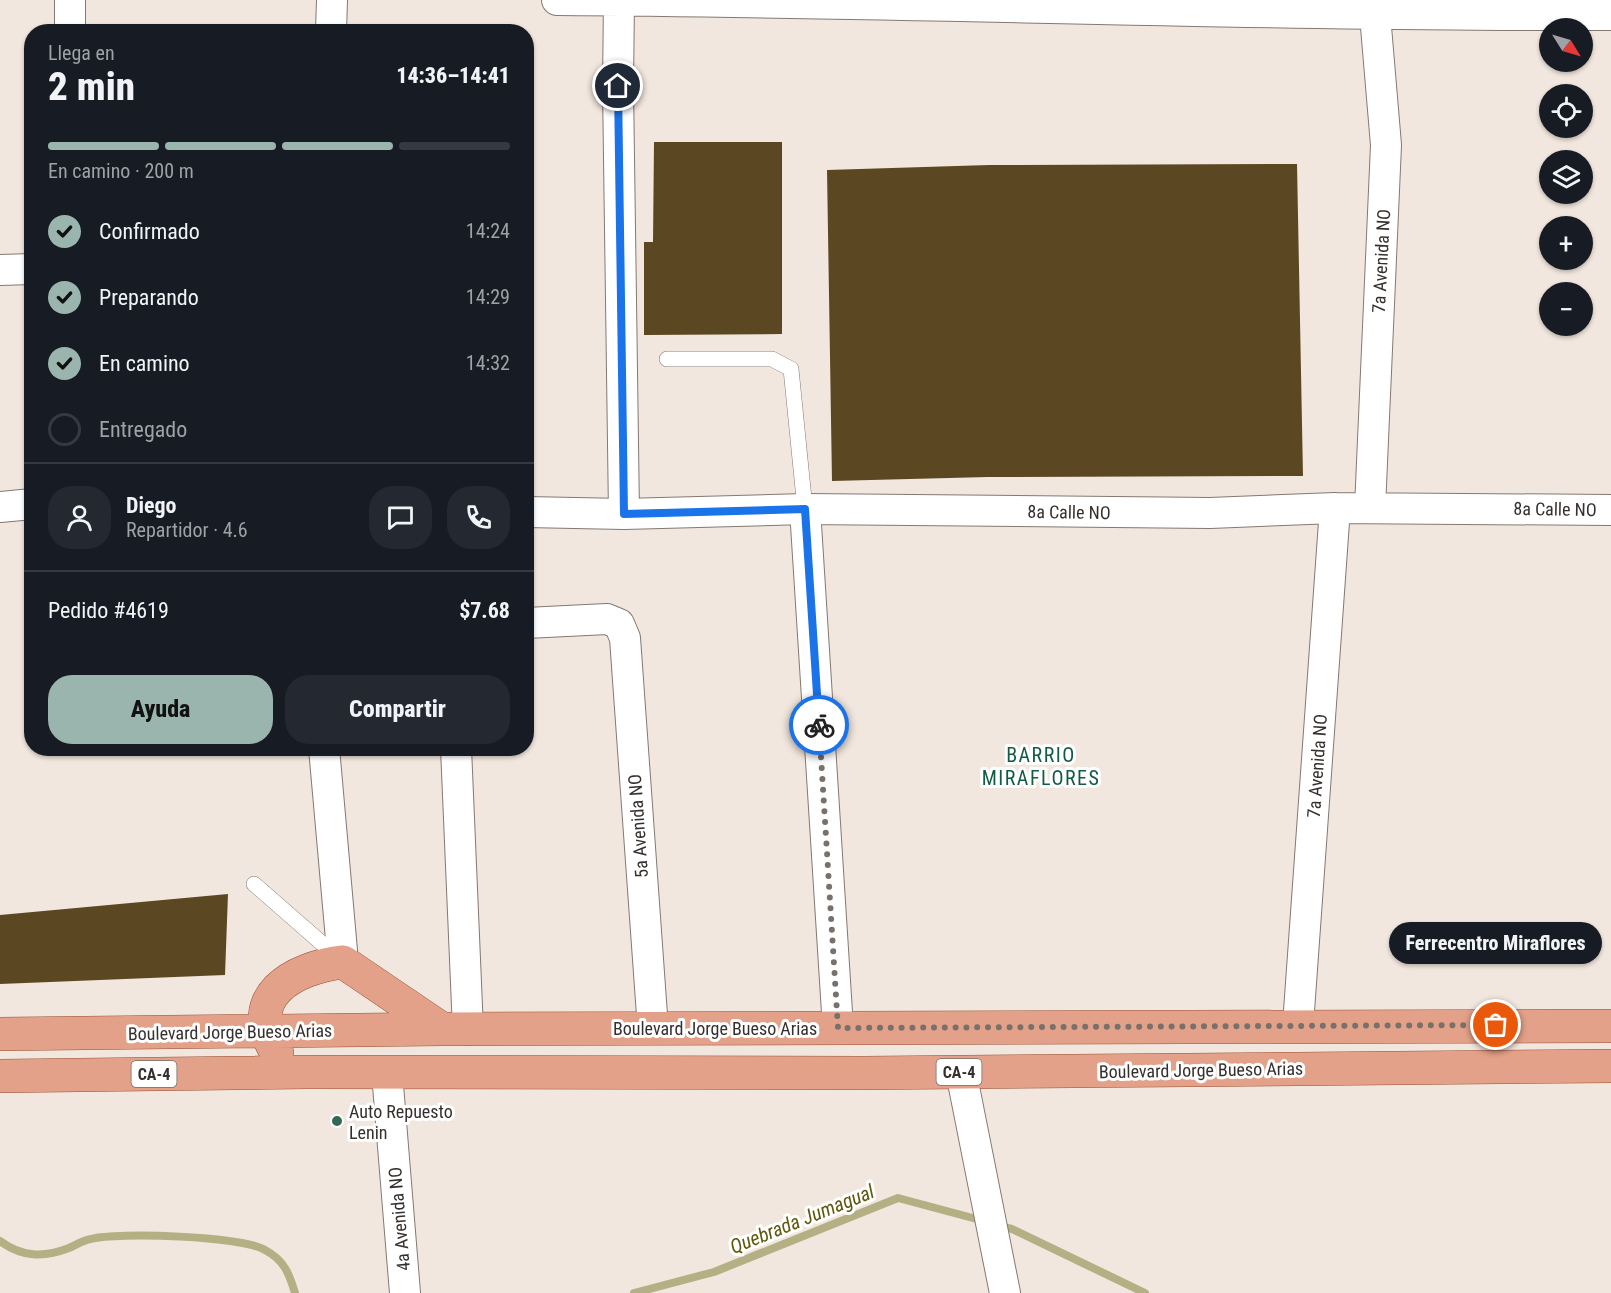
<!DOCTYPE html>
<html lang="es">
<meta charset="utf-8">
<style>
:root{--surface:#171b24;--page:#242831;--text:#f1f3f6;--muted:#9ea1a6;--line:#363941;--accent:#9ab5ad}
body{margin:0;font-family:"Roboto Condensed",sans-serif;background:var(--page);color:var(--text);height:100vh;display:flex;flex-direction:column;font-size:22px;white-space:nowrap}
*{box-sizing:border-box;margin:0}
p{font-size:20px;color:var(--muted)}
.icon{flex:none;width:33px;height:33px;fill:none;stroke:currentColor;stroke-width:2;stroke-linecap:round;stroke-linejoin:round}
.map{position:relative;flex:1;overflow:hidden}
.side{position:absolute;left:24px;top:24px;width:510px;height:732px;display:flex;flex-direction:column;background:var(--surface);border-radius:24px;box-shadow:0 2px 4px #0004}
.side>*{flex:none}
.needle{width:39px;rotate:127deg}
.buttons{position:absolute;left:1539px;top:18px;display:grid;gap:12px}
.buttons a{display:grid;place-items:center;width:54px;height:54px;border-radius:50%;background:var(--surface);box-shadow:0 2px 4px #0004;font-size:30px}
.pin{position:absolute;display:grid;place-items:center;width:51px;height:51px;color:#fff;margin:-26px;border:3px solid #fff;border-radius:50%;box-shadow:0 2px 6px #0007}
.courier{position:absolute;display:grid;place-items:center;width:60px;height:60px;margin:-30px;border:4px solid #1a73e8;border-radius:50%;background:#fff;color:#222;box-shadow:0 2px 8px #0007}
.bubble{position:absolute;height:42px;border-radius:21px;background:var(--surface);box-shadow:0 2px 4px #0004;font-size:20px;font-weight:800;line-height:42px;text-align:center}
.summary em{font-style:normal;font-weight:800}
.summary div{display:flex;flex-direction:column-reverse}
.summary{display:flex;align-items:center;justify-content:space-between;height:102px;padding:0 24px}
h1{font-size:39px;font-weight:800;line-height:45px}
.bar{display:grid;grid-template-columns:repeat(4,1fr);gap:9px 6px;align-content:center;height:72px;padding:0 24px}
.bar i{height:8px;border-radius:4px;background:var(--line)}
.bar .on{background:var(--accent)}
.bar p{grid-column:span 4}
.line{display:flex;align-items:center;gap:15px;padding:0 24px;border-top:2px solid var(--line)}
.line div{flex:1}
.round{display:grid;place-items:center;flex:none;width:63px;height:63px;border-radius:24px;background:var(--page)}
ol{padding:0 24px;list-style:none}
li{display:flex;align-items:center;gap:18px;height:66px}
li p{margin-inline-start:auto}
li .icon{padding:6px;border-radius:50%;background:var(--accent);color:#111;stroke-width:4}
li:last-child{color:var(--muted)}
li i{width:33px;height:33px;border:3px solid var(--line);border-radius:50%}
.primary-button{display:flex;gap:12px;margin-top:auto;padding:12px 24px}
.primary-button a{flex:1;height:69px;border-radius:24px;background:var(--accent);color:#111;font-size:24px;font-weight:800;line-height:69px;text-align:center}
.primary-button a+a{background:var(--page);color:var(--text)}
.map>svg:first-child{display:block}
</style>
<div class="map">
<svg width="1611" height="1293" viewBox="0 0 1611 1293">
<rect width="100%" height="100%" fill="#f2e7de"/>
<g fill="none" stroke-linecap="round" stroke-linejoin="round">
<!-- stream -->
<path stroke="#b4b084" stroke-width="8" d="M999 1226 1012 1229 1145 1293
M0 1241C22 1257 43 1258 69 1248 76 1245 83 1240 91 1239 118 1232 242 1236 265 1250 284 1260 289 1273 295 1293
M634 1293 714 1272 898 1198 984 1221"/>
</g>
<!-- building -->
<path fill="#5b4822" d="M654 142H782V334L644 335V242H653Z
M1297 164 1303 476 988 477 832 481 827 170 989 165Z
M228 894 225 975 0 984V915Z"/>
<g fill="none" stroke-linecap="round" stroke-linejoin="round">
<!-- service casing -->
<g stroke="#837971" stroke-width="16">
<path id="service" d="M667 359H772L791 369 805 509
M254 884 341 960"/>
</g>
<!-- minor casing -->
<g stroke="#837971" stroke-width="32">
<path id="minor" d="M557 0C908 2 1259 16 1611 15
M619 0 618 86 624 514
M1366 0 1375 15 1386 145 1370 508
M70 32V0
M331 32 332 0
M0 270 32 269
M0 507 32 504
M805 509 838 1028
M526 512 624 514 805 509 1210 513 1335 508 1611 510
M526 623 607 619 619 624 625 638 653 1029
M324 748 343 962
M456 748 468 1030
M1298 1025 1335 508
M961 1072 1005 1293
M387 1073 405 1293"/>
</g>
<!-- primary casing -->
<g stroke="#995134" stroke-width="34">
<path id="primary" d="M0 1034 442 1029 1611 1026
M277 1053C241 997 293 968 343 962L442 1029
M0 1076 307 1072 864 1073 1611 1066"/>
</g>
<!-- service -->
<use href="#service" stroke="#fff" stroke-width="15"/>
<!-- minor -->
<use href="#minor" stroke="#fff" stroke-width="30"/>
<!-- primary -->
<use href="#primary" stroke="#e2a188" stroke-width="33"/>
</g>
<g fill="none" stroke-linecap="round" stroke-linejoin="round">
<!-- done -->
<path stroke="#77706b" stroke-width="6" stroke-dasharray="0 10.8" d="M819 725 838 1028 1496 1025"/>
<!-- route -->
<path stroke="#1a73e8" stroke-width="8" d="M618 86 624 514 805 509 819 725"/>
</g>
<!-- markers -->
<circle fill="#2f6a54" stroke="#fff" stroke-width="2" cx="337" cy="1121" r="6"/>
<g text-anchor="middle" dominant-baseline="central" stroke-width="6" stroke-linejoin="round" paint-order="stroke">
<!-- shield labels -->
<g fill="#fff" stroke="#726e6c" stroke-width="1.5">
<rect x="936.5" y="1059" width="45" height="26" rx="4.5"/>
<rect x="131.5" y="1061" width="45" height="26" rx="4.5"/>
</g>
<g font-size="16" font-weight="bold" fill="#35302d">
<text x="959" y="1072">CA-4</text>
<text x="154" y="1074">CA-4</text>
</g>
<!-- street labels -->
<g font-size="18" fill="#35302d" stroke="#fff">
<text transform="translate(1381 261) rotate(-87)">7a Avenida NO</text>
<text transform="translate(1555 509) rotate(1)">8a Calle NO</text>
<text transform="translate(1069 512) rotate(1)">8a Calle NO</text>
<text transform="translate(1317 766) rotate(-86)">7a Avenida NO</text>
<text transform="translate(638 826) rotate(-94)">5a Avenida NO</text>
<text x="715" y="1028">Boulevard Jorge Bueso Arias</text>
<text transform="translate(230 1032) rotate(-1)">Boulevard Jorge Bueso Arias</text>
<text transform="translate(1201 1070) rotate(-1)">Boulevard Jorge Bueso Arias</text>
<text transform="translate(399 1219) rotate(-95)">4a Avenida NO</text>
</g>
<!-- poi labels -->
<g font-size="18" fill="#35302d" stroke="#fff" text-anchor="start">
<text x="349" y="1111">Auto Repuesto<tspan x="349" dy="21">Lenin</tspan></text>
</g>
<!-- neighbourhood labels -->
<g font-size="20" letter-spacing="1.5" fill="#115b43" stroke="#fff">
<text x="1041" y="755">BARRIO<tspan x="1041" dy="23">MIRAFLORES</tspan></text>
</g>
<!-- water labels -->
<g font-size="20" font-style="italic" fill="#5f580d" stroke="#fff">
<text transform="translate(802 1219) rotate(-22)">Quebrada Jumagual</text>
</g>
</g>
</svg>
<div class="buttons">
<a><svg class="needle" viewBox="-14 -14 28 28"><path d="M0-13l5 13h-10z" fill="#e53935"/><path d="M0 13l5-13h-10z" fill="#9ea1a6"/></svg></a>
<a><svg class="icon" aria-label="locate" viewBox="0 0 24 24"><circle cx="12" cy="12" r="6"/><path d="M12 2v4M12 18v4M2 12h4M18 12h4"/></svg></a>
<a><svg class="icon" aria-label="layers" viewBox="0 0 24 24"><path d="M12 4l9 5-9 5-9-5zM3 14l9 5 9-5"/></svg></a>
<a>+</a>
<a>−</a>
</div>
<div class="pin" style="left:1496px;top:1025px;background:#ea580c"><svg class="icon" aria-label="bag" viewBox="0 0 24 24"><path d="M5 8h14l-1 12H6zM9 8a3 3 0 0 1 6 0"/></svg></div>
<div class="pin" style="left:618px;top:86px;background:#1f2937"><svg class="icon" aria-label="home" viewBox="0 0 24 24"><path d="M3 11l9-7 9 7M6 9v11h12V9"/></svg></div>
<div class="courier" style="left:819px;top:725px"><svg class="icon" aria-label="bike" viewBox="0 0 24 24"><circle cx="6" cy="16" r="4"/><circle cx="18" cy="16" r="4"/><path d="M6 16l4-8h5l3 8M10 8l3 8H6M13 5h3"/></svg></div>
<div class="bubble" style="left:1389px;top:922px;width:213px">Ferrecentro Miraflores</div>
<section class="side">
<div class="summary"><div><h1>2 min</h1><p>Llega en</p></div><em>14:36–14:41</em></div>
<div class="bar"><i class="on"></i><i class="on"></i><i class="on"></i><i></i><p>En camino · 200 m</p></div>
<ol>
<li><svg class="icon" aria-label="check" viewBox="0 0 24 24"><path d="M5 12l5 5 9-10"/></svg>Confirmado<p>14:24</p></li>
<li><svg class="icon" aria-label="check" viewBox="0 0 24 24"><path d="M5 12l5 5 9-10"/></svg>Preparando<p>14:29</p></li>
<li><svg class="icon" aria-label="check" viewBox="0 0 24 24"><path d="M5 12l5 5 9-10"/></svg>En camino<p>14:32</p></li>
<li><i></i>Entregado</li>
</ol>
<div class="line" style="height:108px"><a class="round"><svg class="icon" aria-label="person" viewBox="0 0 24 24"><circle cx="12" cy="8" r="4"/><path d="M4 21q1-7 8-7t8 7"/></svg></a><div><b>Diego</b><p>Repartidor · 4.6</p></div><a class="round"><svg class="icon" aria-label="chat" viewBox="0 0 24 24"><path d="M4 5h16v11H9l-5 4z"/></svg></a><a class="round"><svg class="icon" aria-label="phone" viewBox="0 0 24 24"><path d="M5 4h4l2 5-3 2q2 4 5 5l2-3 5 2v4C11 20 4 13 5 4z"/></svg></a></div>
<div class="line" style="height:78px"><div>Pedido #4619</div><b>$7.68</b></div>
<div class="primary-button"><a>Ayuda</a><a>Compartir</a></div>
</section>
</div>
